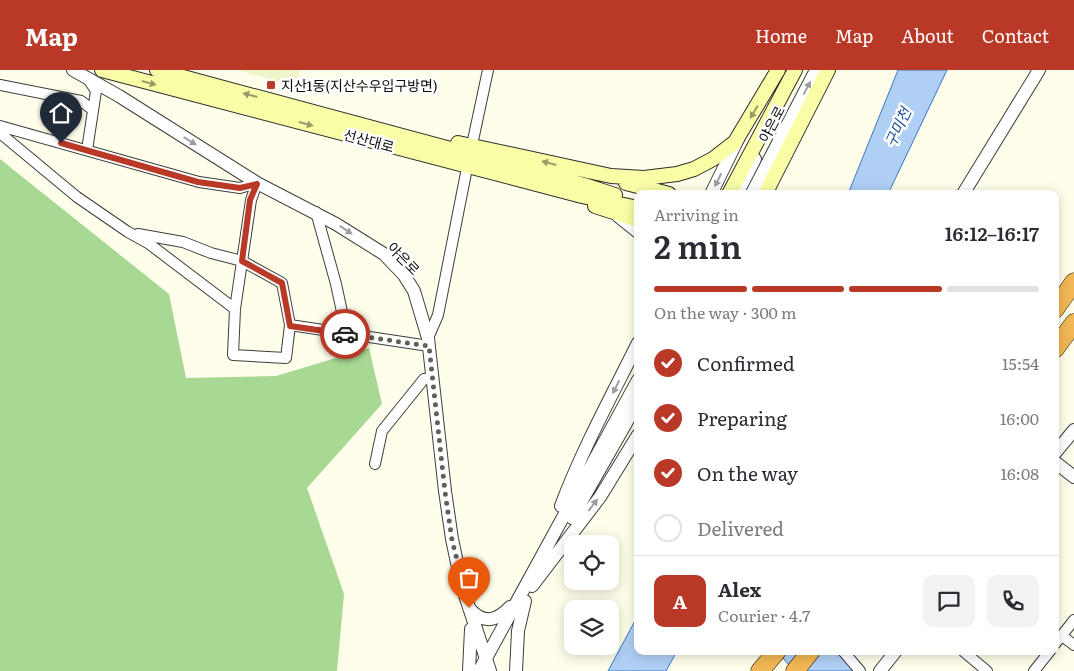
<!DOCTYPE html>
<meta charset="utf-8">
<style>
:root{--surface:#fff;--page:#f2f2f3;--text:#2b2b33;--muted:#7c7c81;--line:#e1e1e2;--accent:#b93826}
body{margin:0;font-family:Literata,"Noto Sans KR",serif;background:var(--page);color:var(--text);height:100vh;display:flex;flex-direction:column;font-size:19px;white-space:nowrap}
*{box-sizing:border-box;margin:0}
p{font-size:16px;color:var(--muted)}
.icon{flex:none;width:28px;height:28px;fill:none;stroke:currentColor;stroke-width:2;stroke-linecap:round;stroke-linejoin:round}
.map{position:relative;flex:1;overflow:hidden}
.details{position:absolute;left:634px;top:120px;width:425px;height:465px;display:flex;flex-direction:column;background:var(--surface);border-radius:10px;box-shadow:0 2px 12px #0003}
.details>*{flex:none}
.tools{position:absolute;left:564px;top:465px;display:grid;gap:10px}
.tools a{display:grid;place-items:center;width:55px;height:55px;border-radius:10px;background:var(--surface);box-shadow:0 2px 12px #0003;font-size:25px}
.pin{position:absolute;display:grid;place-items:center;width:42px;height:42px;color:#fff;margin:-51px -21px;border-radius:50% 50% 50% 0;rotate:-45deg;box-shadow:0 0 5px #0007}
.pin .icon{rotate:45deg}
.courier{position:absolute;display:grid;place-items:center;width:50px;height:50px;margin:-25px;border:4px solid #b93826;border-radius:50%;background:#fff;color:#222;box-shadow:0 1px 6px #0007}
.headline em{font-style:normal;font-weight:600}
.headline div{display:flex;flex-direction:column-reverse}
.headline{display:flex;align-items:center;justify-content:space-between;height:85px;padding:0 20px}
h1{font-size:32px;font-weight:600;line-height:38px}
.bar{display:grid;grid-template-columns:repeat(4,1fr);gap:8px 5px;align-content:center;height:60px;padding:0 20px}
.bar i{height:6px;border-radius:4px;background:var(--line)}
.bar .selected{background:var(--accent)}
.bar p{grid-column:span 4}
.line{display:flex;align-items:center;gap:12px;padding:0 20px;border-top:1px solid var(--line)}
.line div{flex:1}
.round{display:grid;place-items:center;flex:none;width:52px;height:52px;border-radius:10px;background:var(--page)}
ol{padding:0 20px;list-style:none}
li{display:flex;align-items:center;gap:15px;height:55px}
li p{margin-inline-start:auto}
li .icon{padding:5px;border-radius:50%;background:var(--accent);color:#fff;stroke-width:4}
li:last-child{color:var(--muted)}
li i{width:28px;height:28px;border:2px solid var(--line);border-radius:50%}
header{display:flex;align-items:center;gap:30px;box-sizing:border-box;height:70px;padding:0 25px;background:var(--accent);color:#fff}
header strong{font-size:24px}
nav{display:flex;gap:28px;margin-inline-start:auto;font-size:18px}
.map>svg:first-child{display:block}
</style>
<header>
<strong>Map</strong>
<nav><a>Home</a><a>Map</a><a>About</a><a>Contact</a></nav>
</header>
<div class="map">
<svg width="1074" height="601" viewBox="0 0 1074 601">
<rect width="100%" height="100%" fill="#fffeea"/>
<!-- farmland -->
<path fill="#f0f4cb" d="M238 0H300L297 17Z"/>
<!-- forest -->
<path fill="#a7d894" d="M0 89 169 224 186 308 276 306 369 278 382 334 307 418 344 524 337 601H0Z"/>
<!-- water -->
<path fill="#b0cff5" stroke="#3877cb" d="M898 0H947L888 124H848Z
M637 547 638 581H677L666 601H608Z
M777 581H839L860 601H794Z"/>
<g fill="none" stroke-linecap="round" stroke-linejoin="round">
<!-- minor casing -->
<g stroke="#3e3e3e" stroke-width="12">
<path id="minor" d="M0 15 81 31 93 40
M0 56 199 112 240 118 257 113
M0 63 77 127 128 162 148 173 235 239
M472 75 488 0
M87 80 96 21 88 9
M257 113 251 130 235 239 233 285 286 288 290 255 429 276
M316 142 336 214 347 265
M138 164 183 172 211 183 242 191 282 213 290 255
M428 268 438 245 466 103
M375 394 382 361 424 309 432 308
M1062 566 1074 575
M1055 574 1074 550
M843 581 860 601
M963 581 987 601
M1034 601 1050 581"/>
</g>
<!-- tertiary casing -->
<g stroke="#3e3e3e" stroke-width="14">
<path id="tertiary" d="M73 0 119 26 257 113 336 154 384 184 404 205 414 221 428 268 445 421 452 469 462 516 490 601
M739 120 755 89
M752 123 816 0
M711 124 738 69
M963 124 1039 0
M618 146 638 162
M1055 383 1074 360
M1055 392 1074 407
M561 436C582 380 611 327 638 273
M572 448 638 332
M532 516 600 427 638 365
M469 538C483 555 497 551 510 537
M469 601 471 559
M479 601 638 310
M516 601 518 561 525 531
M880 601 896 581"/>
</g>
<!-- secondary casing -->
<g stroke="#2d2d2d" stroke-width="16">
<path id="secondary" d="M102 0 582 126 638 138
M157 0 584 115 615 125
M458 73 611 106 644 108 677 104 694 99 713 89 735 72 778 0
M626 113 669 124
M729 124 795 0
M765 124 828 0
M595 136 638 150"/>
</g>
<!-- motorway casing -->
<g stroke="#1c1c1c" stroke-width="19">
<path id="motorway" d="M1055 239 1074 212
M1055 279 1074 253
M760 601 777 581
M795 601 811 581"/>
</g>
<!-- minor -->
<use href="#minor" stroke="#fff" stroke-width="10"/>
<!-- tertiary -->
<use href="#tertiary" stroke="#fff" stroke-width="12"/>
<!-- secondary -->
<use href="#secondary" stroke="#f9fea6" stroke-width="14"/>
<!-- motorway -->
<use href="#motorway" stroke="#f2b754" stroke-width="18"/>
</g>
<!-- one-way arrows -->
<defs><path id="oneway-solid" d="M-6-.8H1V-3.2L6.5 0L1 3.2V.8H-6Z" transform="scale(1.25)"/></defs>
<g fill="#9a9d68">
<use href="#oneway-solid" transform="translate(149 13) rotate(15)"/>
<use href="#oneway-solid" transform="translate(250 25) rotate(-165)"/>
<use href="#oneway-solid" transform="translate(754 42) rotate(121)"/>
<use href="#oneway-solid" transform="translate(306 54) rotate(15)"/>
<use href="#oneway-solid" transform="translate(549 93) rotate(-165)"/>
</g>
<g fill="#9d9d9d">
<use href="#oneway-solid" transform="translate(807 18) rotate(-62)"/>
<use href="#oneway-solid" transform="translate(190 71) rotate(32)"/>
<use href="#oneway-solid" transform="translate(718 110) rotate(116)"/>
<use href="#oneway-solid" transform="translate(346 160) rotate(33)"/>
<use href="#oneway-solid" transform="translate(616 317) rotate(117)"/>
<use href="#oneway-solid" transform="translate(593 435) rotate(-53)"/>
</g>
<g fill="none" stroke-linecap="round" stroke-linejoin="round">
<!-- done -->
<path stroke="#606059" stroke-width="5" stroke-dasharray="0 9" d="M345 264 429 276 445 422 452 470 469 538"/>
<!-- route -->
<path stroke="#b93826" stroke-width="6" d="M61 73 198 112 240 118 257 114 250 130 242 191 282 213 290 256 345 264"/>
</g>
<!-- markers -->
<rect fill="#b93826" stroke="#fff" stroke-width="2" x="266" y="10" width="10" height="10" rx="2.5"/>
<g text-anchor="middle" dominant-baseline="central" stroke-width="5" stroke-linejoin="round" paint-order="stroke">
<!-- poi labels -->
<g font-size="14" fill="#0b0b0b" stroke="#fff" text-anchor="start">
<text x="281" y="15">지산1동(지산수우입구방면)</text>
</g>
<!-- street labels -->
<g font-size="14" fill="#0b0b0b" stroke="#fff">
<text transform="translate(771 54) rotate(-62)">야은로</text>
<text transform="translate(369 70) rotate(15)">선산대로</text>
<text transform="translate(404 188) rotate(46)">야은로</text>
</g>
<!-- water labels -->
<g font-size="15" font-style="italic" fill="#174b9a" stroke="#fff">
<text transform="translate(897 57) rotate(-65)">구미천</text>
</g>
</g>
</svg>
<div class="tools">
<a><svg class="icon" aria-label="locate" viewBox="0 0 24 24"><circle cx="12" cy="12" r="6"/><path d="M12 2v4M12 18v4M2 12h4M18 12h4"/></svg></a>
<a><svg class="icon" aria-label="layers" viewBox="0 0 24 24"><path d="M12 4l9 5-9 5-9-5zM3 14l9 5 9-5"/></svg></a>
</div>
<div class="pin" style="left:469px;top:538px;background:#ea580c"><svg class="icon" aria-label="bag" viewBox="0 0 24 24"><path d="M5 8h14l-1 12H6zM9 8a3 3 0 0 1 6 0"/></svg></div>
<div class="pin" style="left:61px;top:73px;background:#1f2937"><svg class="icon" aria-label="home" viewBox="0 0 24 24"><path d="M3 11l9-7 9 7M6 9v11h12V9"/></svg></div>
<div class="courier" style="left:345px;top:264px"><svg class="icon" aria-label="car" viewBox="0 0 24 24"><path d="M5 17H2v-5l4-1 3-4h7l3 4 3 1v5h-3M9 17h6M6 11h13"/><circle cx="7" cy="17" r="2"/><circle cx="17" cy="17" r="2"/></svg></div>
<section class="details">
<div class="headline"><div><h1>2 min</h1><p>Arriving in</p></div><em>16:12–16:17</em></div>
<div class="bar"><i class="selected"></i><i class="selected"></i><i class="selected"></i><i></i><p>On the way · 300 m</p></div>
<ol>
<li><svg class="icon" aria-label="check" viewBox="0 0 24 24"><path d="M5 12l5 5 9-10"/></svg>Confirmed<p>15:54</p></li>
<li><svg class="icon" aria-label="check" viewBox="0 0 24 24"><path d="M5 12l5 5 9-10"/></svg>Preparing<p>16:00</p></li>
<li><svg class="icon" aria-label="check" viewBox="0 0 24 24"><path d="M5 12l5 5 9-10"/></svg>On the way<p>16:08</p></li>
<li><i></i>Delivered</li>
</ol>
<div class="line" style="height:90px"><b class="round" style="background:var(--accent);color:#fff">A</b><div><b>Alex</b><p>Courier · 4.7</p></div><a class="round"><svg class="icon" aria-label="chat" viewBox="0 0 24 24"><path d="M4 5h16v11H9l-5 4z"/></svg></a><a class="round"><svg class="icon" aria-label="phone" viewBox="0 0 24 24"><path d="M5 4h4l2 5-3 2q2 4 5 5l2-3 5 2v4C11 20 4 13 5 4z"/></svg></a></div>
</section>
</div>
